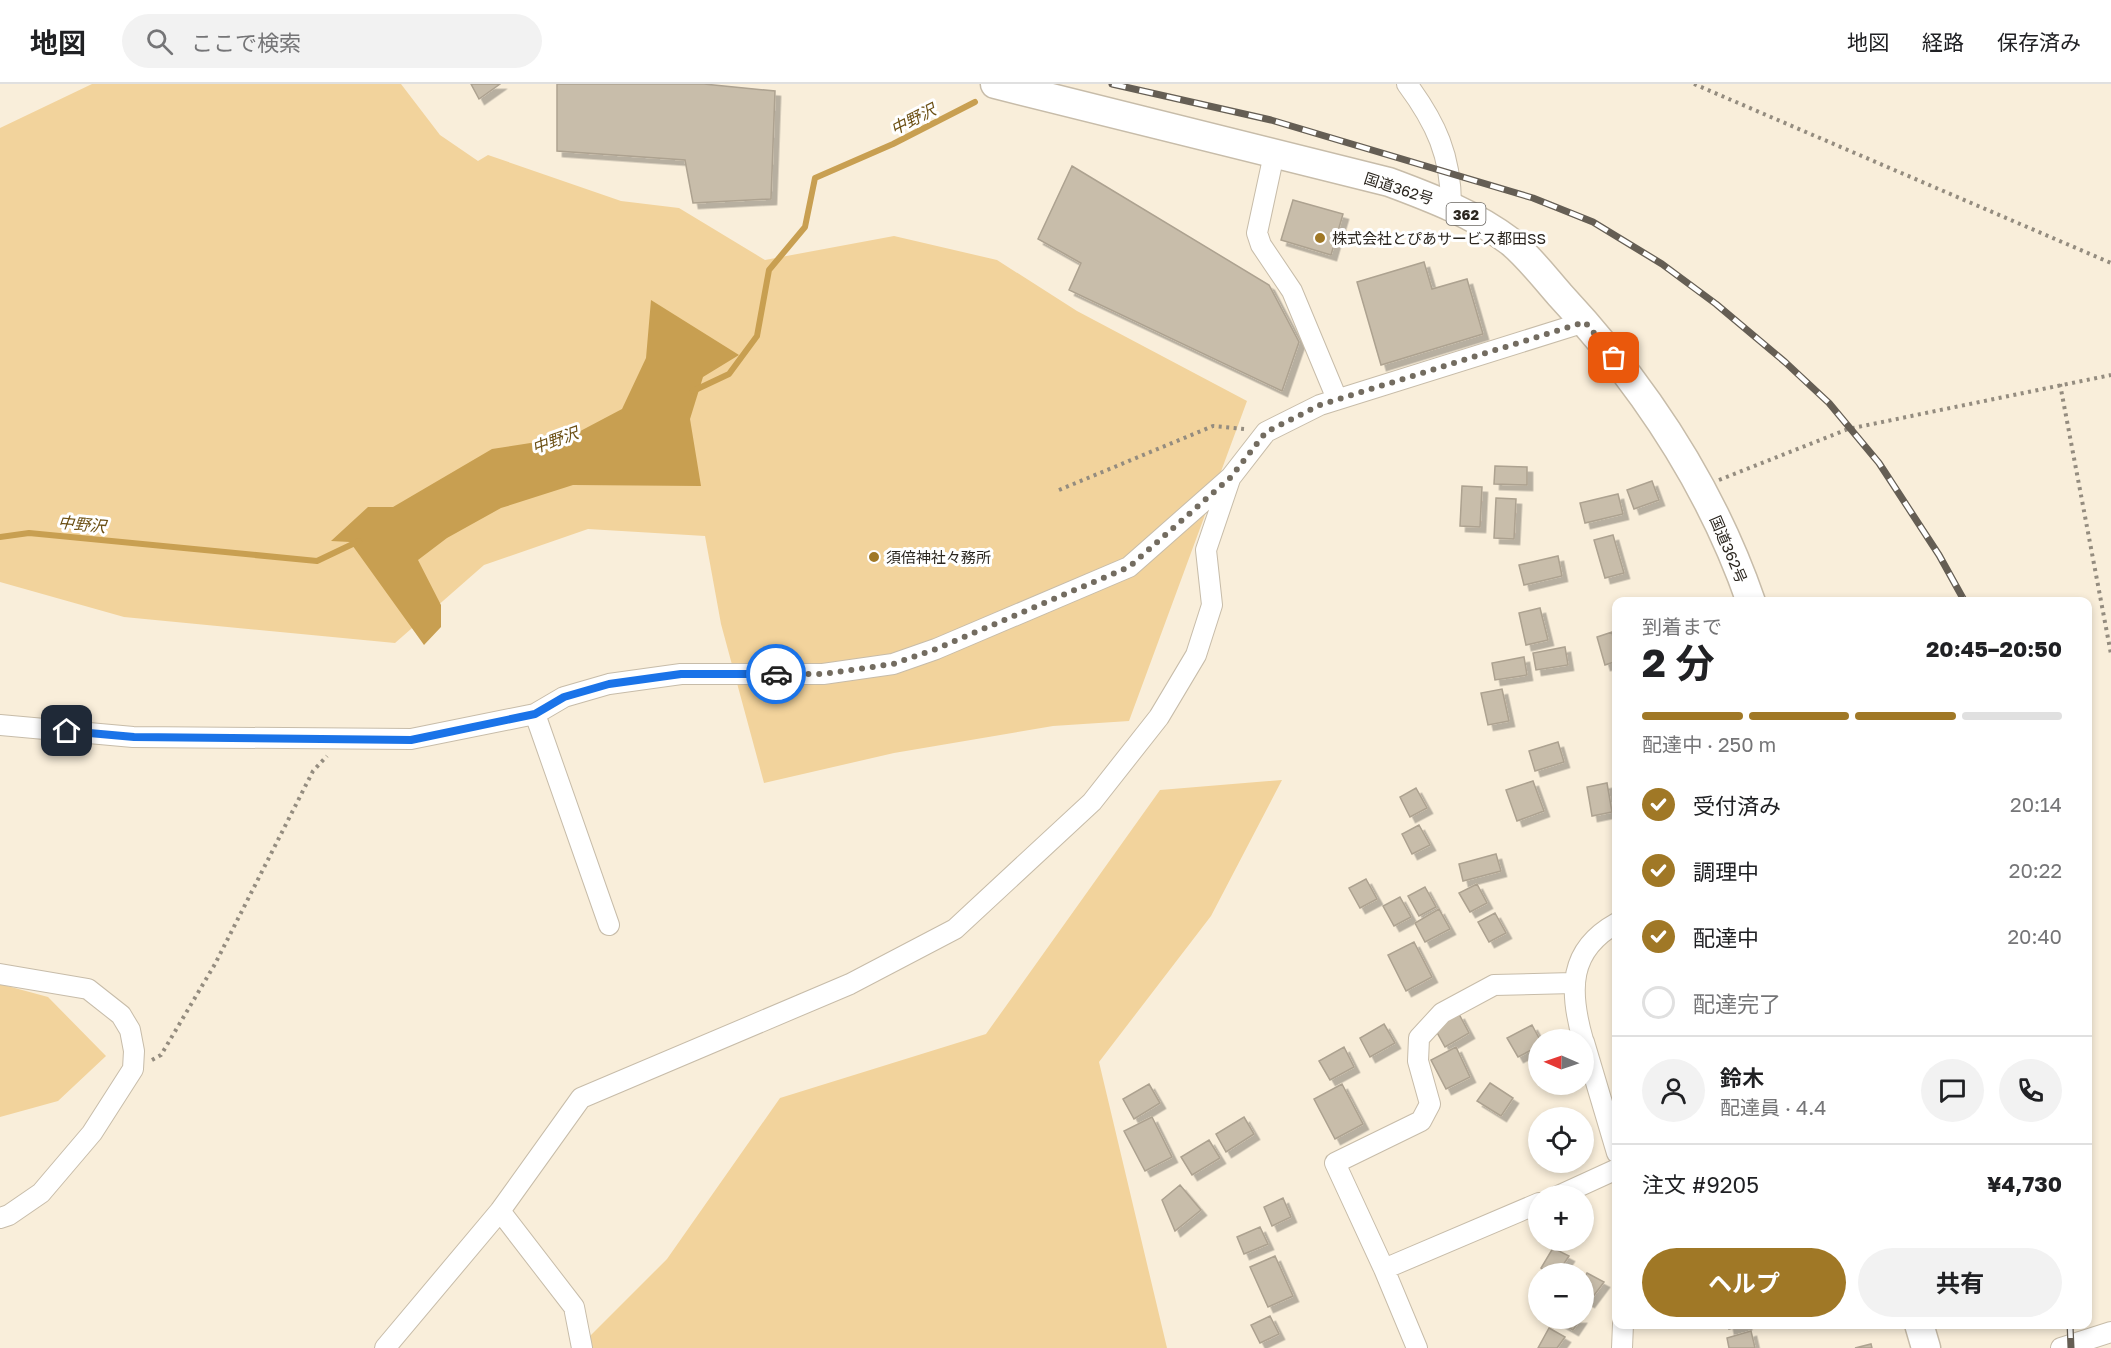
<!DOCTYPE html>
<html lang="ja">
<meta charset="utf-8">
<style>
:root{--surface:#fff;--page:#f2f2f2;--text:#202124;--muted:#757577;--line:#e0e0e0;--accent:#a07826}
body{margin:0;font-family:"Golos Text","Noto Sans JP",sans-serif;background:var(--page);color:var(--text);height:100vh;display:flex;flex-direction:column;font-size:22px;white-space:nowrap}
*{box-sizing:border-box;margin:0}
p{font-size:20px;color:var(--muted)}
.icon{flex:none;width:33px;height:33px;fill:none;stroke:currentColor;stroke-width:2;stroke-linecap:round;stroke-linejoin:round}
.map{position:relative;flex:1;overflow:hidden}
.panel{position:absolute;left:1612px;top:513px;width:480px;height:732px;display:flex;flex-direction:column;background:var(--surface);border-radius:12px;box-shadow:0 3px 9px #0003}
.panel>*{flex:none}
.needle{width:39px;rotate:272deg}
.fabs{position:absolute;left:1528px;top:945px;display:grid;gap:12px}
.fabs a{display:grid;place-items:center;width:66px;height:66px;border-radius:50%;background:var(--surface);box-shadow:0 3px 9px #0003;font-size:30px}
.pin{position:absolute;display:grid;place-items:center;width:51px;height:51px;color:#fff;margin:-26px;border-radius:12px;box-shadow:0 3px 9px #0006}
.courier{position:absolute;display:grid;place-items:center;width:60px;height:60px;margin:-30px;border:4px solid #1a73e8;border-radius:50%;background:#fff;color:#222;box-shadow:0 2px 8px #0007}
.head em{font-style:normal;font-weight:700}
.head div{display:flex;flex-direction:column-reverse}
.head{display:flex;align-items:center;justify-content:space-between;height:102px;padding:0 30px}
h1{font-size:39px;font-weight:700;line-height:45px}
.bar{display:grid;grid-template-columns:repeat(4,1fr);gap:9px 6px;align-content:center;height:72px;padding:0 30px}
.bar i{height:8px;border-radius:4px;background:var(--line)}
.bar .current{background:var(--accent)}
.bar p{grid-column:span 4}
.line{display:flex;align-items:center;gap:15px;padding:0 30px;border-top:2px solid var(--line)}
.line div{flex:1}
.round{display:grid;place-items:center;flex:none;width:63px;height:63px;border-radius:32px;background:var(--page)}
ol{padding:0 30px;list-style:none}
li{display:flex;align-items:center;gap:18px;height:66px}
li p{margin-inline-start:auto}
li .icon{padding:6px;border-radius:50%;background:var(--accent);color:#fff;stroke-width:4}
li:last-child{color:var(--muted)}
li i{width:33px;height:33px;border:3px solid var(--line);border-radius:50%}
.button{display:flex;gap:12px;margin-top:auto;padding:12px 30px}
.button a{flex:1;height:69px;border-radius:36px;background:var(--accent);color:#fff;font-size:24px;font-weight:700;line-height:69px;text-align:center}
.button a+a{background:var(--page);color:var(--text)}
header{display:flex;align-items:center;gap:36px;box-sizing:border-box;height:84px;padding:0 30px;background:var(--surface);border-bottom:2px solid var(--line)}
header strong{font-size:28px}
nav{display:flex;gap:33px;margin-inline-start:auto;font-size:21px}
.search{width:420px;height:54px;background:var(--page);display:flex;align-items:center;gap:15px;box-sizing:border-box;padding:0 21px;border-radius:33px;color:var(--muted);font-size:22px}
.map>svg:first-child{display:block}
</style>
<header>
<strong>地図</strong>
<div class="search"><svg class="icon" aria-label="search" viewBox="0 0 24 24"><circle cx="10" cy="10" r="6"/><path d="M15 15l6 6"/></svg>ここで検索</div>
<nav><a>地図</a><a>経路</a><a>保存済み</a></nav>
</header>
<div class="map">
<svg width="2111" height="1264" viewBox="0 0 2111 1264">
<defs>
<filter id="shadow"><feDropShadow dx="5.5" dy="5.5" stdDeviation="0" flood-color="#0004"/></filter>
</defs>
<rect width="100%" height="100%" fill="#f9eeda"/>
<!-- green -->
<path fill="#f2d39c" d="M92 0H401L440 51 478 77 488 71 621 117 679 124 765 176 894 152 997 176 1077 227 1247 317 1129 637 1053 642 894 669 764 699 721 540 705 452 588 445 484 481 395 559 124 533 0 498V44Z
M1282 696 1211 832 1099 978 1167 1264H578L667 1175 780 1014 986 950 1160 706Z
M0 900 48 913 106 972 58 1017 0 1033Z"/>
<!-- water -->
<path fill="#c89f51" d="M651 216 739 271 703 293 690 335 701 402 573 401 501 424 447 454 418 476 441 521V543L424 561 350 458 331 457 368 423H393L492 365 569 353 622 325 646 274Z"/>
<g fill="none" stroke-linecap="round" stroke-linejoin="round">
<!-- stream -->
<path stroke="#c89f51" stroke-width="6" d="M693 307 729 290 757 252 769 186 805 143 815 94 893 60 975 18
M0 453 29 449 317 477 359 457"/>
</g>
<!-- building -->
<path fill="#c8bdaa" stroke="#ada290" stroke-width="1.5" filter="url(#shadow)" d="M471 0H500L479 15Z
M557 0H704L775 7 771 115 693 119 685 76 557 67Z
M1072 82 1269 201 1299 258 1282 307 1069 206 1081 179 1038 155Z
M1293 116 1343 130 1331 171 1281 156Z
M1424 178 1432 205 1467 195 1483 250 1381 281 1357 198Z
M1495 382 1527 383V401L1494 400Z
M1652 397 1659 416 1634 425 1627 406Z
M1462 402 1482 403 1480 443 1460 442Z
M1618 410 1623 430 1585 439 1580 419Z
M1496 414 1516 415 1514 455 1494 454Z
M1613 451 1624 489 1605 494 1594 456Z
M1558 472 1562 492 1524 501 1519 481Z
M1540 524 1548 556 1526 561 1519 529Z
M1612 548 1617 577 1605 581 1597 553Z
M1565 563 1568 581 1536 586 1533 569Z
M1524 573 1527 591 1495 596 1492 579Z
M1502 605 1509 637 1488 641 1481 609Z
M1558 658 1564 678 1535 687 1529 667Z
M1533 697 1544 727 1517 737 1506 706Z
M1607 699 1612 728 1592 732 1587 703Z
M1416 704 1427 724 1410 733 1400 713Z
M1419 741 1430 761 1412 770 1402 750Z
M1496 770 1501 787 1463 797 1459 780Z
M1366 795 1377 815 1360 824 1349 804Z
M1477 800 1487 819 1470 828 1459 809Z
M1425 803 1436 823 1419 832 1408 812Z
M1400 813 1411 833 1394 842 1383 822Z
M1439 825 1450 845 1425 858 1415 839Z
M1495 829 1506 849 1489 858 1478 838Z
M1414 858 1432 893 1406 907 1388 871Z
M1459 930 1469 949 1445 963 1434 943Z
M1384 940 1395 959 1370 973 1360 954Z
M1532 941 1540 956 1539 962 1518 973 1507 954Z
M1344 963 1354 983 1330 996 1319 977Z
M1456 963 1470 993 1446 1005 1431 976Z
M1490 999 1513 1014 1501 1032 1477 1017Z
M1149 1000 1160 1019 1134 1035 1123 1015Z
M1342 1000 1363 1040 1335 1055 1314 1015Z
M1152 1033 1172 1073 1145 1087 1124 1047Z
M1244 1033 1254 1050 1226 1068 1216 1050Z
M1209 1056 1220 1074 1192 1091 1181 1073Z
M1180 1101 1201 1126 1175 1147 1162 1116Z
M1283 1114 1291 1133 1272 1142 1264 1123Z
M1260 1143 1268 1160 1244 1170 1237 1153Z
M1553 1164 1569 1172 1557 1190H1549L1541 1184Z
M1275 1172 1293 1212 1268 1223 1250 1183Z
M1587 1189 1604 1198 1589 1218 1584 1215V1195Z
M1270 1232 1279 1250 1260 1259 1251 1241Z
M1561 1234H1581L1573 1246 1559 1238Z
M1728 1240H1747L1729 1245Z
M1549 1244 1565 1253 1557 1264H1538Z
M1751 1247 1755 1264H1729L1727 1254Z
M1871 1260 1872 1264H1855Z"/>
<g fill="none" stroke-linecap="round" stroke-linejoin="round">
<!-- minor casing -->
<g stroke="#c7bca9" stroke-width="22">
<path id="minor" d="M1407 0C1436 39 1451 72 1451 121
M1274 70 1257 149 1261 161 1292 207 1337 315
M535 630 609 841
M0 641 133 653 411 655 535 630 564 613 609 600 681 590H823L893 580 936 565 1129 483 1231 393 1266 348 1320 321 1585 238
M0 890 88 905 121 931 130 946 134 967 133 985 92 1049 41 1109 9 1131 0 1134
M1583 956C1569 907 1568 866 1617 839
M1584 958 1617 1069
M1558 1112 1617 1085
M500 1127 574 1223 582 1264
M1384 1185 1335 1079 1421 1037 1430 1020 1418 977 1419 954 1442 929 1494 901 1573 899
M385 1264 500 1127 581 1014 850 900 955 845 1092 718 1159 633 1196 571 1212 521 1206 466 1230 395
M1417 1264 1384 1185 1539 1119
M1622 1264 1623 1240
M2061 1264 2111 1248"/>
</g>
<!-- highway casing -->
<g stroke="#c7bca9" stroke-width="31">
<path id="highway" d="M995 0 1389 98C1432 114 1474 130 1511 158 1529 173 1545 194 1560 211 1643 300 1711 402 1751 518
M1919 1240 1926 1264"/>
</g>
<!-- path -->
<path stroke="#948c7f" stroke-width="4" stroke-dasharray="3 4.5" stroke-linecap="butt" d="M1694 0 2111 179
M2060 300 2111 570
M1719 396 1848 345 2111 291
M1059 406 1213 342 1244 345
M152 976 161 971 215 880 313 687 327 672"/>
<!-- minor -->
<use href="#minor" stroke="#fff" stroke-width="20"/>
<!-- highway -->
<use href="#highway" stroke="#fff" stroke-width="28"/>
<!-- rail casing -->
<g stroke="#655e54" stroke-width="7">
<path id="rail" d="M1112 0 1271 36 1533 114 1593 138 1662 180 1716 220 1785 278 1829 319 1879 379 1939 471 1965 518
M2070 1240 2071 1264"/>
</g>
<!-- rail -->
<use href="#rail" stroke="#fff" stroke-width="4.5" stroke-dasharray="14" stroke-linecap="butt"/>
</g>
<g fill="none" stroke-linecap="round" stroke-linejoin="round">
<!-- done -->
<path stroke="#736c60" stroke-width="6" stroke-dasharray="0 10.8" d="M776 590H823L893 580 936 565 1129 483 1231 393 1266 348 1320 321 1585 238 1614 274"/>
<!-- route -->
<path stroke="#1a73e8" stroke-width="8" d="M67 647 134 653 411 656 535 630 564 613 609 600 681 590H776"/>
</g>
<!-- markers -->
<g fill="#a07826" stroke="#fff" stroke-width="2">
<circle cx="1320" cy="154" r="6"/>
<circle cx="874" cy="473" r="6"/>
</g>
<g text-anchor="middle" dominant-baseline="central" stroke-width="6" stroke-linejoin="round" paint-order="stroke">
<!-- shield labels -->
<rect fill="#fff" stroke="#6b6762" stroke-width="1.5" x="1446.5" y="119" width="39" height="22" rx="4.5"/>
<g font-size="14" font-weight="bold" fill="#2b261f">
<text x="1466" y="130">362</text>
</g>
<!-- street labels -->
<g font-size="15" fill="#2b261f" stroke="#fff">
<text transform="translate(1399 104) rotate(18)">国道362号</text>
<text transform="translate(1729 465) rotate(67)">国道362号</text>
</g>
<!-- poi labels -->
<g font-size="15" fill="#2b261f" stroke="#fff" text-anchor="start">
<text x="1332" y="154">株式会社とぴあサービス都田SS</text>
<text x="886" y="473">須倍神社々務所</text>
</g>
<!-- water labels -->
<g font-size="16" font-style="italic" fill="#6b4f13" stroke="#fff">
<text transform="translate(913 35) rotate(-27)">中野沢</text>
<text transform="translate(555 356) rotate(-20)">中野沢</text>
<text transform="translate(82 440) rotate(6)">中野沢</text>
</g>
</g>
</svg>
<div class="fabs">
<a><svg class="needle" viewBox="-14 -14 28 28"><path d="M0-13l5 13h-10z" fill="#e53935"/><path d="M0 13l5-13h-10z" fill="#757577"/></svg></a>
<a><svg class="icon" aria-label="locate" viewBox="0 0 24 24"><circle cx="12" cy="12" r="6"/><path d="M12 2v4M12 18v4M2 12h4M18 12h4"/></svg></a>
<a>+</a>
<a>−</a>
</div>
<div class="pin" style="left:1614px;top:274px;background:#ea580c"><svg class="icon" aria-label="bag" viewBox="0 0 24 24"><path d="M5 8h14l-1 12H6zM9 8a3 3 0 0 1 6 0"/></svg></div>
<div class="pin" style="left:67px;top:647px;background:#1f2937"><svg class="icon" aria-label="home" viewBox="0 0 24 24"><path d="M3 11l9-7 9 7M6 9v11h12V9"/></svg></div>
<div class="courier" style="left:776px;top:590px"><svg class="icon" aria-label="car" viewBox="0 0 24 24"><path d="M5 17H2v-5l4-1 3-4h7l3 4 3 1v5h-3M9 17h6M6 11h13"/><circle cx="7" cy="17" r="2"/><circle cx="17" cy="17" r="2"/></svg></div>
<section class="panel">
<div class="head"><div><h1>2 分</h1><p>到着まで</p></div><em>20:45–20:50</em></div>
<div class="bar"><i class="current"></i><i class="current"></i><i class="current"></i><i></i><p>配達中 · 250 m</p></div>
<ol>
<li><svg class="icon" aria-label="check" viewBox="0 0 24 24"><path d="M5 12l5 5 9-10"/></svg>受付済み<p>20:14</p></li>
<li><svg class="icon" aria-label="check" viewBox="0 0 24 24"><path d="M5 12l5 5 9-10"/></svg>調理中<p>20:22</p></li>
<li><svg class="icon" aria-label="check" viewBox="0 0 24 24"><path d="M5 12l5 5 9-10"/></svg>配達中<p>20:40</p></li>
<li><i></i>配達完了</li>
</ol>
<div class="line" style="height:108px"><a class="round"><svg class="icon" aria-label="person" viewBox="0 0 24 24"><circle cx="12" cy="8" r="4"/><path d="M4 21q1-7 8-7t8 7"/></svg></a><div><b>鈴木</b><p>配達員 · 4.4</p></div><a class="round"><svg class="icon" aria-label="chat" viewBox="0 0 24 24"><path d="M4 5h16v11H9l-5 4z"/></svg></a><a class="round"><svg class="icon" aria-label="phone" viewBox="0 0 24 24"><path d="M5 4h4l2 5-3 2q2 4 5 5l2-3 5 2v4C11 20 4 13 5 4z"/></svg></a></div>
<div class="line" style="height:78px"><div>注文 #9205</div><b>¥4,730</b></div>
<div class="button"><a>ヘルプ</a><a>共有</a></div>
</section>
</div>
